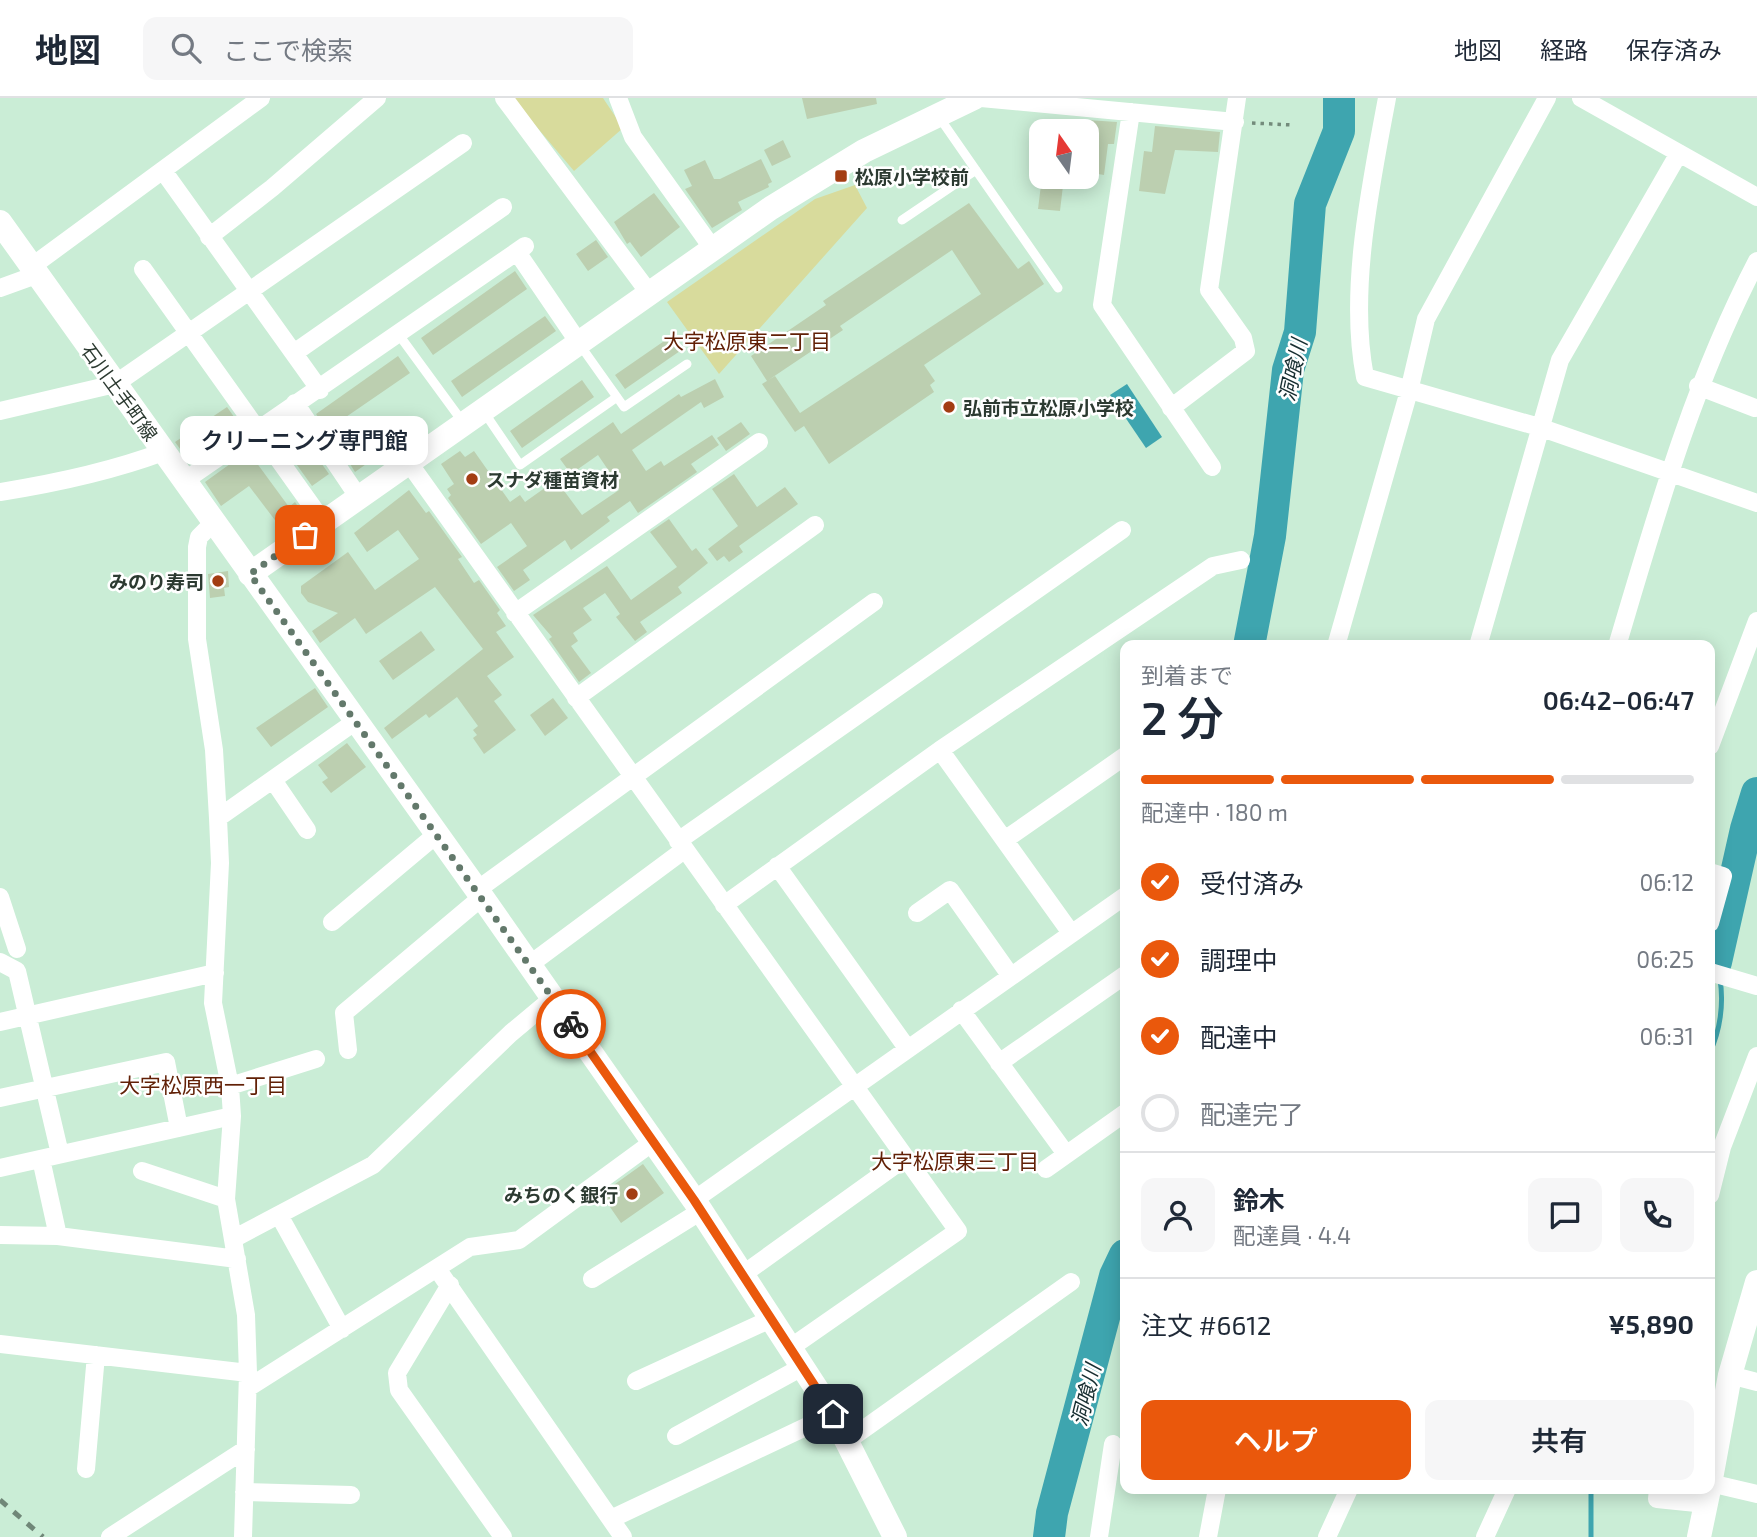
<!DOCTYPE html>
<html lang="ja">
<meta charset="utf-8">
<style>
:root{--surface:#fff;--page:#f6f6f7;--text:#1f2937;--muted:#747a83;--line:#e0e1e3;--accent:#ea580c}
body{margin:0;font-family:"Exo 2","Noto Sans JP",sans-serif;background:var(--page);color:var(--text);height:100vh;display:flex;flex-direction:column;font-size:26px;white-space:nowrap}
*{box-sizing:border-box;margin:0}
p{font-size:23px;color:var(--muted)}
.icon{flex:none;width:38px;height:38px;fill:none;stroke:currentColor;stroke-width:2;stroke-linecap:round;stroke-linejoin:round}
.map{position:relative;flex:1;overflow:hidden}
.side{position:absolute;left:1120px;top:542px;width:595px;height:854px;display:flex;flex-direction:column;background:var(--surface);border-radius:14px;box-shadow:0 4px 18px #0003}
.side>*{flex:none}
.needle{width:46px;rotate:346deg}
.tools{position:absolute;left:1029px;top:21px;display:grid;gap:14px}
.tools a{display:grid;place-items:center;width:70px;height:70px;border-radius:14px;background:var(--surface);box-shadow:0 4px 18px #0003;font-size:35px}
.pin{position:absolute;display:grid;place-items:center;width:60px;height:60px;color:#fff;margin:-30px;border-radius:14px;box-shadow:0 4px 10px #0006}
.courier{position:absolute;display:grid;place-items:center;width:70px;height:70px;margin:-35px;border:5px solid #ea580c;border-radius:50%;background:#fff;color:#222;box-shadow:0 2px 9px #0007}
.bubble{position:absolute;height:49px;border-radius:14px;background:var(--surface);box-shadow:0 4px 18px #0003;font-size:23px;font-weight:600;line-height:49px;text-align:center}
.headline em{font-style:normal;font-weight:600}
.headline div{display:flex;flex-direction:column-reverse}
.headline{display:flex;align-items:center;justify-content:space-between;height:119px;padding:0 21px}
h1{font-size:46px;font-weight:600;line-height:52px}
.bar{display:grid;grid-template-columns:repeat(4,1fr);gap:10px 7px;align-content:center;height:84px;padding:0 21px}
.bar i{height:9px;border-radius:5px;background:var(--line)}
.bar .selected{background:var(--accent)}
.bar p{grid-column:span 4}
.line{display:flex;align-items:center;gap:18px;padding:0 21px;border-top:2px solid var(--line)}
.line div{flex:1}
.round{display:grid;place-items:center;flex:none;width:74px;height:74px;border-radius:14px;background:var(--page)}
ol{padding:0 21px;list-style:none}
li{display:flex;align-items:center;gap:21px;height:77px}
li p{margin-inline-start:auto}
li .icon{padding:7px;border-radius:50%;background:var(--accent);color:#fff;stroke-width:4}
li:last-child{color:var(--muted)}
li i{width:38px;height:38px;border:4px solid var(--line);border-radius:50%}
.primary-button{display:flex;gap:14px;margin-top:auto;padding:14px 21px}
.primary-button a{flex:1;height:80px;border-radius:14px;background:var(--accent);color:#fff;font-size:28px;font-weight:600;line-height:80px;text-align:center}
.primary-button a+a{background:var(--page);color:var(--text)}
header{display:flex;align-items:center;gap:42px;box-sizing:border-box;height:98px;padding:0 35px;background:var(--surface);border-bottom:2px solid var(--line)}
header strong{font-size:33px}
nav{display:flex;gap:38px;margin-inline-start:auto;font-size:24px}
.search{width:490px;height:63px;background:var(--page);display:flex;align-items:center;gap:18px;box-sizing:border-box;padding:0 24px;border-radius:14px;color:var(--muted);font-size:26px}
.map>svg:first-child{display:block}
</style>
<header>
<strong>地図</strong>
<div class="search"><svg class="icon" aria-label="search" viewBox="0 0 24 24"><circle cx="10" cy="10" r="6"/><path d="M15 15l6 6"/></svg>ここで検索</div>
<nav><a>地図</a><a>経路</a><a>保存済み</a></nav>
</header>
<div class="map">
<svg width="1757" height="1439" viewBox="0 0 1757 1439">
<rect width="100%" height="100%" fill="#caedd6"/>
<!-- green -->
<path fill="#d8db9c" d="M512 0H603L623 30 574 73Z
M855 87 867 110 719 276 667 204 815 101Z"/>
<!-- water -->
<path fill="#3ea5af" d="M1127 286 1162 339 1146 350 1110 297Z"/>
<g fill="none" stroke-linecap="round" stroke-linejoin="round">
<!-- stream -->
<path stroke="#3ea5af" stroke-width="5" d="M1710 954C1720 933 1724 906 1720 881
M1591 1391V1439"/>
<!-- river -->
<path stroke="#3ea5af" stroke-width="32" d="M1249 548 1270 438 1288 272 1300 234 1310 106 1339 33V0
M1716 864 1746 731 1757 695
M1049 1439 1052 1415 1115 1178 1125 1157"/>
</g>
<!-- building -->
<path fill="#bccfb0" d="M802 0H876L877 6 807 21Z
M1087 22 1117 24 1114 46H1108L1104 77 1087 74Z
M1155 28 1220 34 1218 54 1175 52 1165 96 1139 93 1144 53 1152 54Z
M783 42 791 59 772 68 764 52Z
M761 61 772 84 768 86 769 89 738 104 742 112 712 130 685 91 692 88 684 72 705 62 714 81H720Z
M1042 79H1064L1060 113 1038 111Z
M654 95 680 129 641 159 630 144 627 146 614 124Z
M969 105 1018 171 1029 163 1044 186 924 267 935 283 930 287 934 294 829 366 804 328 795 334 762 286 775 278 800 315 981 196 952 152 840 228 843 232 767 283 751 258 826 207 823 203Z
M596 142 608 159 588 173 576 156Z
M515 173 527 191 433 257 421 240Z
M545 218 556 233 462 299 451 283Z
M670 239 680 253 625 291 615 277Z
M398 258 410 275 327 332 316 316Z
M715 281 724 299 704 310 701 304 632 352 646 373 661 363 664 368 712 337 719 347 691 366 697 374 638 415 630 403 607 419 610 423 571 452 565 442 523 472 530 482 514 493 497 469 527 448 511 425 481 446 448 400 451 397 447 391 454 386 441 366 460 353 465 359 474 353 510 404 520 397 525 404 556 382 582 417 619 392 613 384 615 382 598 357 571 376 560 361 613 324 621 336 679 296 681 299Z
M582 282 594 299 522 350 510 333Z
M227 309 237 323 209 343 211 346 198 356 195 352 186 359 175 344Z
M291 323 329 376 312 388 274 335Z
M741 324 750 336 726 353 717 340Z
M390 327 400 342 355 374 345 358Z
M248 353 289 409 295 404 303 416 300 418 303 421 284 434 249 388 221 408 205 384Z
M734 376 757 409 785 389 798 406 739 448 743 454 729 464 724 458 717 463 708 451 738 428 712 391Z
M409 392 426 415 429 413 462 459 458 461 474 485 479 482 500 512 497 515 506 528 496 534 514 559 487 578 502 597 494 603 516 632 484 656 473 640 477 637 473 632 478 628 457 599 429 620 426 616 392 641 384 630 483 551 435 489 366 536 355 520 320 545 312 533 338 515 308 504 301 495V488L348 454 375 492 419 461 398 432 367 454 354 435Z
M669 421 692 453 696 450 708 465 678 489 682 495 640 524 647 534 635 543 616 519 620 516 605 495 583 510 592 522 573 535 578 543 571 548 591 575 579 584 549 541 552 539 533 517 607 468 631 502 677 469 650 434Z
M228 473 229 489 224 490 225 498 210 500 208 476Z
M421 533 435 552 393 582 379 563Z
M315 590 328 609 271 649 256 630Z
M553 600 568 620 545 638 530 617Z
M347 645 366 669 331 695 322 684 328 680 318 667Z
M643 1066 664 1095 621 1125 601 1096Z"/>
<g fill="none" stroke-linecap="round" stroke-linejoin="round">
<!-- path -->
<path stroke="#738b7b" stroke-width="3.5" stroke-dasharray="3.5 5" stroke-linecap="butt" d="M1252 25 1292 27"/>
<!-- lane -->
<path stroke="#fff" stroke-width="9" d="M939 19 1058 190
M902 122 976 72
M399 237 462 323
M580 247 624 309 687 266
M484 314 520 367 617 299"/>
<!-- street -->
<path stroke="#fff" stroke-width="18" d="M504 0 650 196
M618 0 633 39 713 151
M981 0 1235 24
M1387 0C1371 86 1348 193 1365 279L1539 329 1757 405
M1581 0 1757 99
M1131 14 1102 207 1212 369
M164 74 320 292
M209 139 272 90 377 0
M517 154 579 245
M31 169 261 0
M143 171 324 425
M0 190 36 177
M294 255 503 109
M1698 288 1755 310
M295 305 359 400
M1171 310 1246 253 1243 240 1209 192 1237 0
M0 313 115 286 463 45
M409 365 958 1133 790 1250
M184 383 525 148
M0 394C57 385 109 374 163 354
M214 424 199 439 197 449V541L214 652 218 720 220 765 213 905 230 988 232 1018 226 1101 246 1217 248 1275 243 1439
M515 515 759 344
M1336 548 1409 293 1426 221 1547 0
M1478 548 1560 262 1679 55
M1617 548C1657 414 1692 288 1757 163
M576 600 815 427
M1710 648 1757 523
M940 652 1071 835
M273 682 307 732
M218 720 356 623
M1006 741 1125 658
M678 743 1122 432
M777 768 907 950
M1710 774 1723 778 1710 825
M477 792 874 504
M0 799 17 851
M724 807 940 652 1213 468 1241 462
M917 815 950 792 1010 877
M332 824 437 736
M0 864 17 873 60 1056
M529 867 684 752
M1710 874 1757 888
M961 912 1066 1056
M0 924 215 875
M348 952 344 915 482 799
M999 965 1125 877
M230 988 316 961
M0 1000 166 964 179 1030
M41 1061 58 1138
M0 1070 232 1018
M1046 1071 1125 1015
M142 1073 226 1101
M1710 1097 1722 1049 1757 958
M694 1102 1125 798
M279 1117 342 1231
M0 1137 58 1138 237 1161
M233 1141 373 1067 511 935 553 900
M438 1172 623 1439
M742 1177 905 1060
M592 1181 701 1113
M450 1187 397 1275 399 1292 503 1439
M0 1246 248 1275
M1730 1277 1757 1284
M636 1283 771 1221
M248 1290 470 1149 519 1142 653 1044
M676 1338 802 1269
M847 1343 1071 1184
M86 1371 96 1257
M1710 1385 1757 1396
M1658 1391 1657 1401 1706 1406
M244 1394 351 1397
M611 1421 833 1316
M110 1439 246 1351
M1099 1439 1113 1346
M1208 1439 1217 1391
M1327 1439 1349 1391
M1485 1439 1507 1391"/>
<!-- secondary -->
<path stroke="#fff" stroke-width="24" d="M0 124 482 799 694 1102 833 1316 895 1439
M250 476 771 110 864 53 974 0
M1710 1386 1730 1277 1757 1184
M1699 1439 1709 1391"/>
<!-- rail -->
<path stroke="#708778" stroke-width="5" stroke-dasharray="9 9" stroke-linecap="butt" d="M0 1402 43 1439"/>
</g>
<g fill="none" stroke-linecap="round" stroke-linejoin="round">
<!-- done -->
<path stroke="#63796b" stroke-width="7" stroke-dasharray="0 12.6" d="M305 437 250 476 571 926"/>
<!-- route -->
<path stroke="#ea580c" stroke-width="9" d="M571 926 694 1102 833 1316"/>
</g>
<!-- markers -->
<g fill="#a33d13" stroke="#fff" stroke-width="2.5">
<rect x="834" y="71" width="14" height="14" rx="3.5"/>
<circle cx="949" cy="309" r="7"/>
<circle cx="472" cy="381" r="7"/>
<circle cx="218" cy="483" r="7"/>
<circle cx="632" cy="1096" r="7"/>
</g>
<g text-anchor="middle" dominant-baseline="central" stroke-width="5" stroke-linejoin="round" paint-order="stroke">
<!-- poi labels -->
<g font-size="19" font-weight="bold" fill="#2c3a31" stroke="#fff" text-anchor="start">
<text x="855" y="78">松原小学校前</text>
<text x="963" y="309">弘前市立松原小学校</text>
<text x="486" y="381">スナダ種苗資材</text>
<text x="204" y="483" text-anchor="end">みのり寿司</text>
<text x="618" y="1096" text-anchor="end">みちのく銀行</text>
</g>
<!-- street labels -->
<g font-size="19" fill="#2c3a31" stroke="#fff">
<text transform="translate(120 294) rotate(54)">石川土手町線</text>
</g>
<!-- neighbourhood labels -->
<g font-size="21" fill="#612006" stroke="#fff">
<text x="747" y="242">大字松原東二丁目</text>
<text x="203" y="986">大字松原西一丁目</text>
<text x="955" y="1062">大字松原東三丁目</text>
</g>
<!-- water labels -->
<g font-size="21" font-style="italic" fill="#172e31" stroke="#fff">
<text transform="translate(1292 272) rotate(-78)">洞喰川</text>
<text transform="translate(1085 1297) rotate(-76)">洞喰川</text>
</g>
</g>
</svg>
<div class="tools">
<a><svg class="needle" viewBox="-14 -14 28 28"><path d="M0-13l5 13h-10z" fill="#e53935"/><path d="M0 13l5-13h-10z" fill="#747a83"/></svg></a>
</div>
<div class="pin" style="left:305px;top:437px;background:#ea580c"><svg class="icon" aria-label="bag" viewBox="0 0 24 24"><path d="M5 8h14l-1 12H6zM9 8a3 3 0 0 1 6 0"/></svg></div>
<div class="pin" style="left:833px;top:1316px;background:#1f2937"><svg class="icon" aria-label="home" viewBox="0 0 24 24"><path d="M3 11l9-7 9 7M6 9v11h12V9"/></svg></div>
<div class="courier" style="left:571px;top:926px"><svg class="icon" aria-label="bike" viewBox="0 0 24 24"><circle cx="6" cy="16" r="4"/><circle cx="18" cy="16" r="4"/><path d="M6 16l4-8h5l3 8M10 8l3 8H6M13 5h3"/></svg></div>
<div class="bubble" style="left:180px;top:318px;width:248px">クリーニング専門館</div>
<section class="side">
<div class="headline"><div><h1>2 分</h1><p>到着まで</p></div><em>06:42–06:47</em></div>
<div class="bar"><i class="selected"></i><i class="selected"></i><i class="selected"></i><i></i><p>配達中 · 180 m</p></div>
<ol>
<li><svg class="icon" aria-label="check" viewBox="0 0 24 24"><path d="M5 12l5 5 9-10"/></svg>受付済み<p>06:12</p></li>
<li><svg class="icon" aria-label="check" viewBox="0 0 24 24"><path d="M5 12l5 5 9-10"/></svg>調理中<p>06:25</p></li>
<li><svg class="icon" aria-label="check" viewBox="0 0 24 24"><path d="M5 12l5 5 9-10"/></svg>配達中<p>06:31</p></li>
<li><i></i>配達完了</li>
</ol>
<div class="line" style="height:126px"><a class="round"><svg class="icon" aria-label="person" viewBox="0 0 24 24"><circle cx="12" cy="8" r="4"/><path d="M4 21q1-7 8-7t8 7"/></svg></a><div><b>鈴木</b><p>配達員 · 4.4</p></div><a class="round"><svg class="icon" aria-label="chat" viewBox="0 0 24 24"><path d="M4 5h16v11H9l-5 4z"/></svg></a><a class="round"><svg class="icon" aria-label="phone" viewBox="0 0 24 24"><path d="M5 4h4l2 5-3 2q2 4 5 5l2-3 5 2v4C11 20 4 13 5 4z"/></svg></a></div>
<div class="line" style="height:91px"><div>注文 #6612</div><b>¥5,890</b></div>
<div class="primary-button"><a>ヘルプ</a><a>共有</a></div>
</section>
</div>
